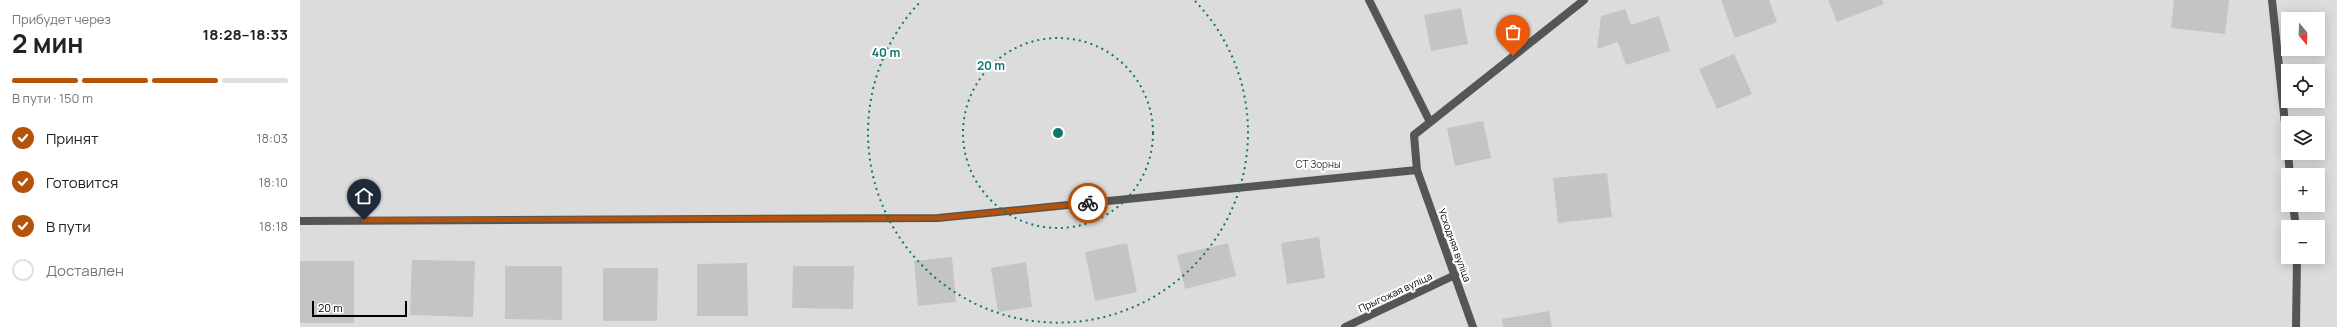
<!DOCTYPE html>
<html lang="ru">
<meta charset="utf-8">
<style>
:root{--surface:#fff;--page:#f2f2f2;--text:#222;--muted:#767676;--line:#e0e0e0;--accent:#b45309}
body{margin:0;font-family:Manrope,sans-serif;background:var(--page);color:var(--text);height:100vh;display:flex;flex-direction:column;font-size:15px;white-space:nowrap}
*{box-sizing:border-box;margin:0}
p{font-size:13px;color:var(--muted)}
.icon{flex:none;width:22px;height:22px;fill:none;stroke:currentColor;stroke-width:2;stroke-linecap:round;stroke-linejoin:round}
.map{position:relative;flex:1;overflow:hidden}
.panel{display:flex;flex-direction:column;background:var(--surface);width:300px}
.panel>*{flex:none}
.needle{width:26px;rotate:161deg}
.tools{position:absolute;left:1981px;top:12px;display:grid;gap:8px}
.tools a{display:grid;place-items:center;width:44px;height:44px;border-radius:0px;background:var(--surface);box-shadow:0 2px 10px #0003;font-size:20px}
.scale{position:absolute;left:12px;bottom:10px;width:95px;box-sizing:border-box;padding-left:4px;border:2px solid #000;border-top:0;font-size:11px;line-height:14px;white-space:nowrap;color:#000;-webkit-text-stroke:3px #fff;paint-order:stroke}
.pin{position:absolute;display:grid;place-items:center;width:34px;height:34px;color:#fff;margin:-41px -17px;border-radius:50% 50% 50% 0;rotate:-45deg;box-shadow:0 0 4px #0007}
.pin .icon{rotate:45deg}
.courier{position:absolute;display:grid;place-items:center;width:40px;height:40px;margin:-20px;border:3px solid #b45309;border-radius:50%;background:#fff;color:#222;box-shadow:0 1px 5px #0007}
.overview em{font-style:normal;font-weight:700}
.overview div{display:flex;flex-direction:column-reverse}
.overview{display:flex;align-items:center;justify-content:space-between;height:68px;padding:0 12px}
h1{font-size:26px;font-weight:700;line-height:30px}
.bar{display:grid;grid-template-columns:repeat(4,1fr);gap:6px 4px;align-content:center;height:48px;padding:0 12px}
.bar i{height:5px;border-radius:3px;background:var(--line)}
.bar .on{background:var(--accent)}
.bar p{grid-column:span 4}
ol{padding:0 12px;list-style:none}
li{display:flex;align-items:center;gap:12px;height:44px}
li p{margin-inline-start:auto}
li .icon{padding:4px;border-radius:50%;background:var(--accent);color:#fff;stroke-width:4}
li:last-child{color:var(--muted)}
li i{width:22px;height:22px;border:2px solid var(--line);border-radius:50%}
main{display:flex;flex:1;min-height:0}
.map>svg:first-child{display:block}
</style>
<main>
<section class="panel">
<div class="overview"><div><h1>2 мин</h1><p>Прибудет через</p></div><em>18:28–18:33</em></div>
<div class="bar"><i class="on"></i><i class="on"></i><i class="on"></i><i></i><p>В пути · 150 m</p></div>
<ol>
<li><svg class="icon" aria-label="check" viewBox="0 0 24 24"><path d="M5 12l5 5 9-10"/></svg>Принят<p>18:03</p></li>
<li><svg class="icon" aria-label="check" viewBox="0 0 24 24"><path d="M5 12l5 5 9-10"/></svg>Готовится<p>18:10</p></li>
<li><svg class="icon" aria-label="check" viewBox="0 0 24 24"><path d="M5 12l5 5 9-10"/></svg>В пути<p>18:18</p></li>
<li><i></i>Доставлен</li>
</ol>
</section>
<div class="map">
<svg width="2037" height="327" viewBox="0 0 2037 327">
<rect width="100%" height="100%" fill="#fff"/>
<!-- green -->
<path fill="#dcdcdc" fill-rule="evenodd" d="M0 0H2037V327H0ZM1988 19H2018V49H1988ZM1988 71H2018V101H1988ZM1988 123H2018V153H1988ZM1988 175H2018V205H1988ZM1988 227H2018V257H1988Z"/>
<!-- building -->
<path fill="#c4c4c4" d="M1421 0H1469L1477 22 1435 38Z
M1528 0H1582L1584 4 1537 22Z
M1874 0H1929L1925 34 1871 28Z
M1161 8 1168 44 1131 51 1124 15Z
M1325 9 1331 25 1359 16 1370 51 1326 65 1318 42 1297 49 1301 16Z
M1434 54 1452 94 1417 109 1399 69Z
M1183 121 1191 158 1155 166 1147 128Z
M1307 173 1312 217 1258 223 1253 178Z
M1019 237 1025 278 987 284 981 243Z
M827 243 837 292 795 301 785 252Z
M928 243 936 276 885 289 877 255Z
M652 257 656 302 618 306 614 261Z
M112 260 175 261 173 317 110 315Z
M0 261H54V323H0Z
M726 262 732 307 698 312 691 268Z
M447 263 448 316H397V264Z
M205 266H262V320L205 319Z
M493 266H554L553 309 492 308Z
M303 268H358L357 321H303Z
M1249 311 1252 327H1203L1202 319Z"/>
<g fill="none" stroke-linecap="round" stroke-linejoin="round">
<!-- service -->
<path stroke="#555" stroke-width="8" d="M1045 327 1155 275"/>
<!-- minor -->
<path stroke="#555" stroke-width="8" d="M1069 0 1130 122
M1972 0 1988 152
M1988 153 1990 175
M1993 205 1996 227
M0 221 638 218 1117 170
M1173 327 1117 170 1114 135 1284 0
M1996 327 1997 257"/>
</g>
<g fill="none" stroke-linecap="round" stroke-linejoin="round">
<!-- done -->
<path stroke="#595959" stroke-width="4" stroke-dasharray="0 7.2" d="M788 203 1117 170 1114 135 1213 56"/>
<!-- route -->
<path stroke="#b45309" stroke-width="5" d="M64 220 638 218 788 203"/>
</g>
<!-- distance rings -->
<g fill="none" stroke="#0f766e" stroke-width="2" stroke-dasharray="2 4">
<circle cx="758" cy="133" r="95"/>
<path d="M895 1A190 190 0 1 1 621 1"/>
</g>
<g text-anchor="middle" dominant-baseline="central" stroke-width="4" stroke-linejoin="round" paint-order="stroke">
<!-- park labels -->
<g font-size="10" fill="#333" stroke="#fff">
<text x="1018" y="164">СТ Зорны</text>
</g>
<!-- street labels -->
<g font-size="10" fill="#000" stroke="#fff">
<text transform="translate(1155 245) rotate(70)">Усходняя вуліца</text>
<text transform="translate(1095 292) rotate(-25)">Прыгожая вуліца</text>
</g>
</g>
<circle cx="758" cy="133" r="6" fill="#0f766e" stroke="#fff" stroke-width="2"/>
<g font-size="12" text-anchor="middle" font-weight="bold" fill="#0f766e" stroke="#fff" stroke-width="4" stroke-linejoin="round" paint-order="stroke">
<text x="586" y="57">40 m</text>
<text x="691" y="70">20 m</text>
</g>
</svg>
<div class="tools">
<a><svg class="needle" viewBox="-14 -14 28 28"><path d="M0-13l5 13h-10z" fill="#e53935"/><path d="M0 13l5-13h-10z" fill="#767676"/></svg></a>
<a><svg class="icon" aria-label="locate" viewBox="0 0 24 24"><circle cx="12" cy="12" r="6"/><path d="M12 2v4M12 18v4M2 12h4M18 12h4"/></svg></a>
<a><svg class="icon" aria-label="layers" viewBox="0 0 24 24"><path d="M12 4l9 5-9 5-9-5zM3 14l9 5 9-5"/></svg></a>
<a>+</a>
<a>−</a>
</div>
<div class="scale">20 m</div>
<div class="pin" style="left:1213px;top:56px;background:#ea580c"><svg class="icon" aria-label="bag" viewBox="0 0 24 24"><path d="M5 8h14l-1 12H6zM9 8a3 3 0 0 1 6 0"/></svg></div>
<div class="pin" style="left:64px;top:220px;background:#1f2937"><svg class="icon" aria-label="home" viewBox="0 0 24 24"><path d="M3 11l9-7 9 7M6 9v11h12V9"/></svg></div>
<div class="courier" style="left:788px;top:203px"><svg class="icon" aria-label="bike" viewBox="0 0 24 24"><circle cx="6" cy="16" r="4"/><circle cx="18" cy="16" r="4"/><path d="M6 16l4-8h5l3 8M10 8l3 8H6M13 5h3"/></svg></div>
</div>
</main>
